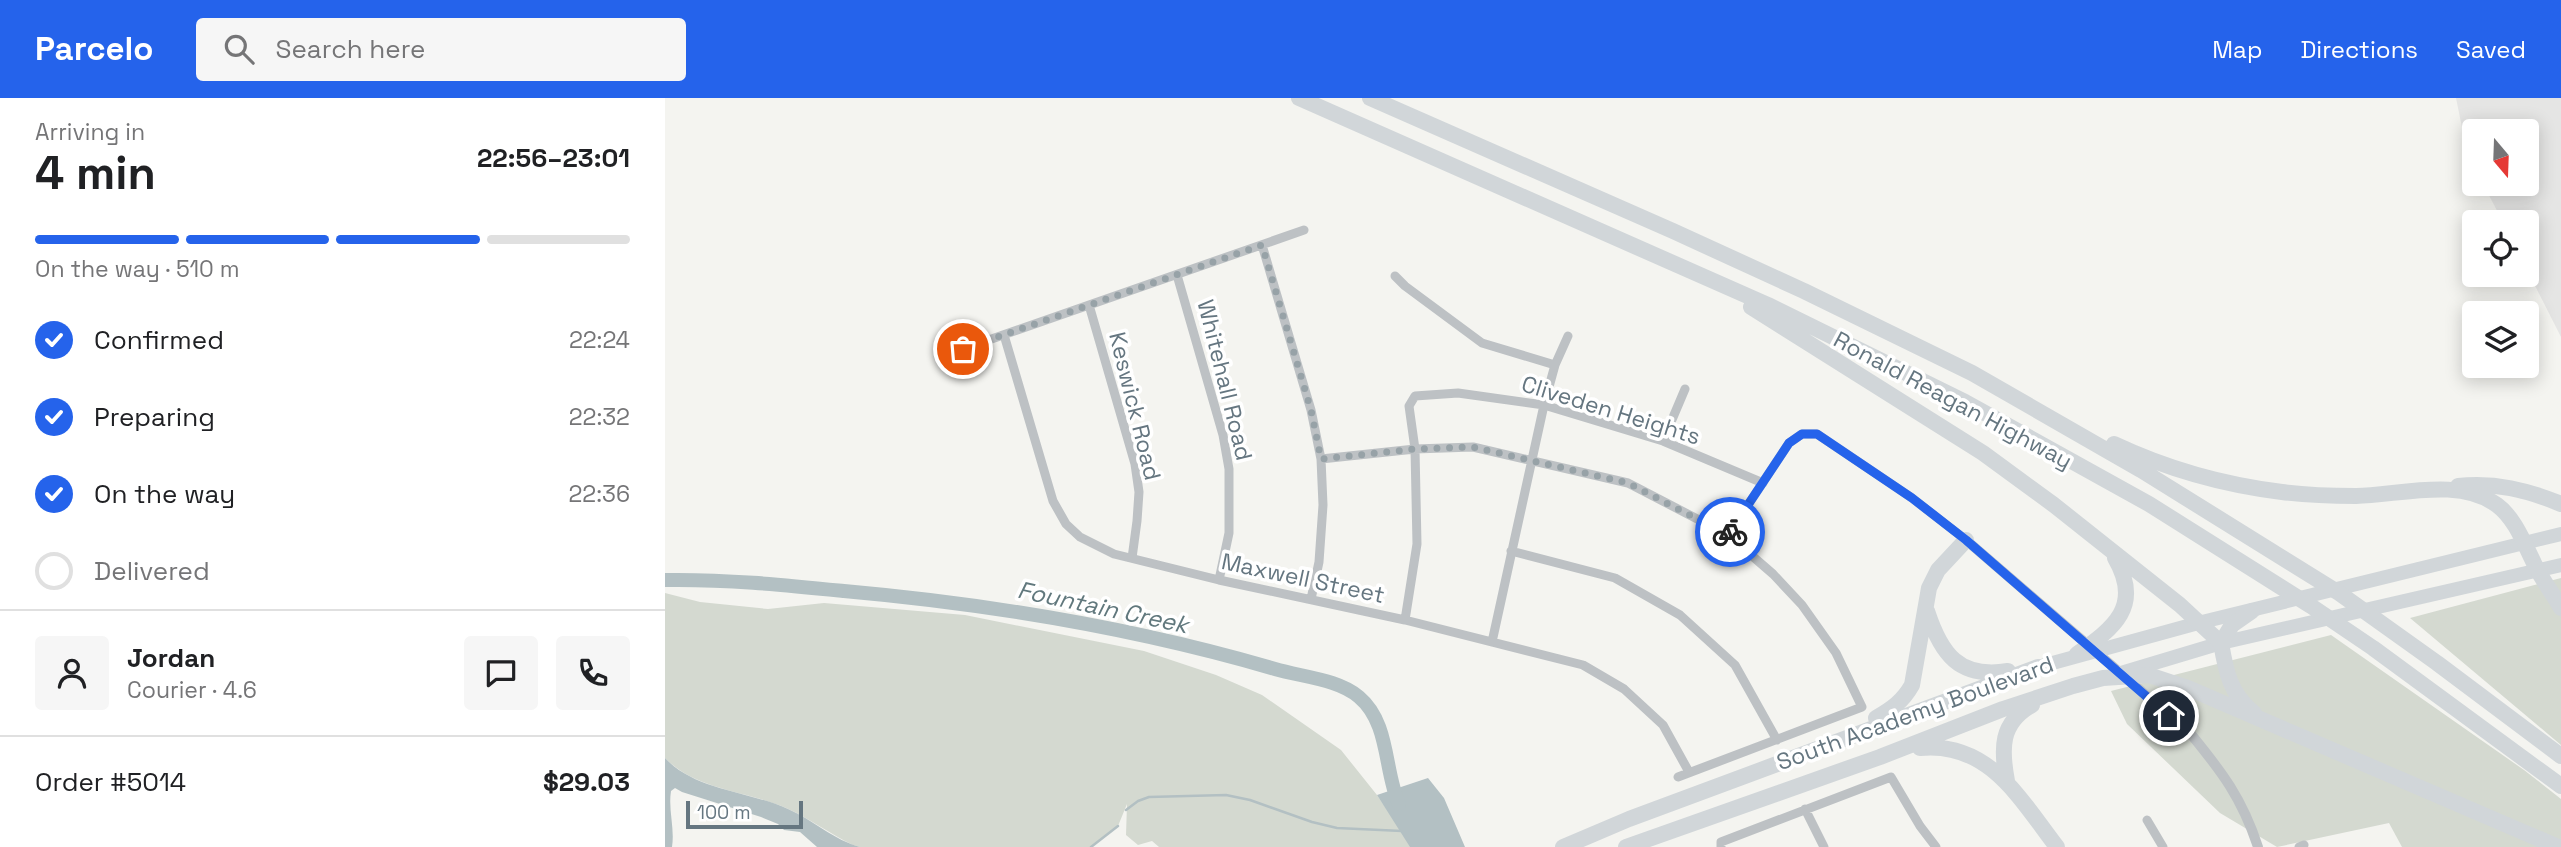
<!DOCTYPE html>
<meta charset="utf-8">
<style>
:root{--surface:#fff;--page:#f6f6f6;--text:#202124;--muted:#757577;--line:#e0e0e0;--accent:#2563eb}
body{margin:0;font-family:"Space Grotesk",sans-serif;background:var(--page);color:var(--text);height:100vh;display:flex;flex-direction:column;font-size:26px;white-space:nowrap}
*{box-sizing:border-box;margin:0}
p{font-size:23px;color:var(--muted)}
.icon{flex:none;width:38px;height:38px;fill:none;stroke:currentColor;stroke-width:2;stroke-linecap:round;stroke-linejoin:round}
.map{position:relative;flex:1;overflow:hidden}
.side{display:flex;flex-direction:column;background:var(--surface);width:665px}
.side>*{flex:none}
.needle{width:46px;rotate:161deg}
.fabs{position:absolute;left:1797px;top:21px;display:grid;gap:14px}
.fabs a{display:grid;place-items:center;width:77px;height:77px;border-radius:7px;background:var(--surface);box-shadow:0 4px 18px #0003;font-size:35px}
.scale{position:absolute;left:21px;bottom:18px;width:117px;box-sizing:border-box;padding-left:7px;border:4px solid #657680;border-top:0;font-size:19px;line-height:24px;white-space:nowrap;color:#657680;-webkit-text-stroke:5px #fff;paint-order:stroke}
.pin{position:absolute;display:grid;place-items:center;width:60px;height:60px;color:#fff;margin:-30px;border:4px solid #fff;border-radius:50%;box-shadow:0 2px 7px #0007}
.courier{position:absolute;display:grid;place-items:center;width:70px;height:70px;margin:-35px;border:5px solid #2563eb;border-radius:50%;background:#fff;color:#222;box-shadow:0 2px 9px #0007}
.head em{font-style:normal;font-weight:700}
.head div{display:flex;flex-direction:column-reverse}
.head{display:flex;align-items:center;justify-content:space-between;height:119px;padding:0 35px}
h1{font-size:46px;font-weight:700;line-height:52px}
.bar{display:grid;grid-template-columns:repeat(4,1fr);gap:10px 7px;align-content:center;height:84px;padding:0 35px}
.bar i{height:9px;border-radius:5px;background:var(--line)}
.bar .on{background:var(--accent)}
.bar p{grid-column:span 4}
.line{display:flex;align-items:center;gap:18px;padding:0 35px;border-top:2px solid var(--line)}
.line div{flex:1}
.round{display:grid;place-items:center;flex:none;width:74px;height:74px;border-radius:7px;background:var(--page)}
ol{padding:0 35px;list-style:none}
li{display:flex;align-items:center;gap:21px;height:77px}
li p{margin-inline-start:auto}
li .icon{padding:7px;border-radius:50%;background:var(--accent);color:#fff;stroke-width:4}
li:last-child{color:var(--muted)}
li i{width:38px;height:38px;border:4px solid var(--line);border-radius:50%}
header{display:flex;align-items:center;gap:42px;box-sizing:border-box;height:98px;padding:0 35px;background:var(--accent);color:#fff}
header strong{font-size:33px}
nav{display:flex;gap:38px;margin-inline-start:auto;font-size:24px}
.search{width:490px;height:63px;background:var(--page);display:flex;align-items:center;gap:18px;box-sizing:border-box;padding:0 24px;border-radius:7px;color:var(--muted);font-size:26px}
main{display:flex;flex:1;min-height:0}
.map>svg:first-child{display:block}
</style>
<header>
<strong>Parcelo</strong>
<div class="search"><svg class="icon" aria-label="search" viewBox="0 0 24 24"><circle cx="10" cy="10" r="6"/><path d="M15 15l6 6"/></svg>Search here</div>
<nav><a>Map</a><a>Directions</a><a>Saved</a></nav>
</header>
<main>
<section class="side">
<div class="head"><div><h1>4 min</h1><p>Arriving in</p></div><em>22:56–23:01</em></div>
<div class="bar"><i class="on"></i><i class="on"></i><i class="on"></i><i></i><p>On the way · 510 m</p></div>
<ol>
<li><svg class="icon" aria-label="check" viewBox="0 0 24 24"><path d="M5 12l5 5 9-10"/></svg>Confirmed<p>22:24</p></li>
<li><svg class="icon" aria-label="check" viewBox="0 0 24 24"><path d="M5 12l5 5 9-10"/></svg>Preparing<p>22:32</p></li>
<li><svg class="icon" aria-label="check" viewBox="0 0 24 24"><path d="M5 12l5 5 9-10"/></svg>On the way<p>22:36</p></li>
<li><i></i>Delivered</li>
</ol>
<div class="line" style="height:126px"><a class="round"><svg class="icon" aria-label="person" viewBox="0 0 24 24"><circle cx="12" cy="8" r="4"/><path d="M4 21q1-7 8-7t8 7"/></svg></a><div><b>Jordan</b><p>Courier · 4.6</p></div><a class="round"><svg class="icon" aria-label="chat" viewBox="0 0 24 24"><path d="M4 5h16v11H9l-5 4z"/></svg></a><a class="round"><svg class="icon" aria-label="phone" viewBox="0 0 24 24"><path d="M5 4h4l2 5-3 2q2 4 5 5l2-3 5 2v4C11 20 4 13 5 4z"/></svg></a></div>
<div class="line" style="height:91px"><div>Order #5014</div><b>$29.03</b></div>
</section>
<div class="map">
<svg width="1896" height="749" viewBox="0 0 1896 749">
<rect width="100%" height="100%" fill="#f4f4f0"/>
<!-- built -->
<path fill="#e5e5e4" d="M1791 0H1896V239L1862 172V124H1838L1818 86H1862V33H1810L1809 69 1802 54Z"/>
<!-- green -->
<path fill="#d4d9d0" d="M1896 480V647L1745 520Z
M0 495 35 504 103 511 159 505 300 517 479 553 551 577 597 597 676 652 712 697 747 749H494L487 743 473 747 461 737 462 706 453 728 426 749H195L188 747C165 736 144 720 121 710 82 693 31 692 0 660Z
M1666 537 1859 672 1896 701V749H1737L1724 725 1612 749 1555 715 1462 626 1446 593Z"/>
<!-- water -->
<path fill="#b3c0c3" d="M0 660C31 693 84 693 123 711 148 722 169 742 195 749H152L135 734 119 732 113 726 96 719 17 694 10 690 6 693C3 712 10 730 7 749H0Z
M763 680 779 700 800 749H745L712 697Z"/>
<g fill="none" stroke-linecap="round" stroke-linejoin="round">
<!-- stream -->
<path stroke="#b3c0c3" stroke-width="2.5" d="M461 712 473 703 484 699 561 697 585 702 647 724 672 730 737 733
M426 749 453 728"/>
<!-- river -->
<path stroke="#b3c0c3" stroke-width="14" d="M0 482C60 481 119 487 179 493 325 506 470 530 610 571 637 579 673 581 694 599 725 625 719 673 734 706"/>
<!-- minor -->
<path stroke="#bdc1c4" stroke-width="9" d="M597 147 646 312 656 361 658 407 654 464 646 501
M512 177 558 337 564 371V435L554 482
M730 178 740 188 817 245 890 267
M424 207 470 366 474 394 472 423 467 460
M339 237 388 403 401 426 415 439 449 456 554 482 740 522 918 567 959 591 998 627 1024 674
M298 251 639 132
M998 343 1020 291
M656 361 750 351 808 349 963 385 1063 437 1108 476 1137 507 1171 555 1197 609 1013 679
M1063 437 1124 345 1137 336H1152L1247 400 1301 442
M846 453 950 480 1015 517 1070 567 1112 642
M740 522 752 446 750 351 744 308 750 298 793 295 879 307 998 343 1098 385
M827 544 879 307 890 267 903 238
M1140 711 1159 749
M1482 722 1498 749
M1056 749V744L1226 679 1255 728 1271 749
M1634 749 1639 747"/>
<!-- tertiary -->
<path stroke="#bdc1c4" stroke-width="10" d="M1301 442 1525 635C1557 674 1577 700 1593 749"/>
<!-- trunk -->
<path stroke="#d1d6d9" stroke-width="14" d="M1373 569 1537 524 1896 436
M1456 575 1556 545 1896 467"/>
<!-- motorway -->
<path stroke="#d1d6d9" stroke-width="16" d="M634 0 1103 207 1300 304 1484 406 1646 508 1708 550 1896 688
M705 0 1008 133 1139 193 1307 275 1476 372 1674 495 1772 565 1896 658
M1086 209 1318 355 1389 407 1515 507 1556 545
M1449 346C1502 371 1560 387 1617 394 1641 397 1667 398 1691 398 1735 397 1794 379 1832 407 1851 421 1860 448 1871 469 1878 483 1888 496 1896 510
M1793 388C1830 384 1862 392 1896 406
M1262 513C1276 556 1294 581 1343 573
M1587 513 1567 527 1556 545C1561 574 1565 596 1589 615
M1412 556C1449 530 1478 508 1450 460
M1211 620C1227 611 1238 603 1247 587L1264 490 1273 472 1301 442
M1255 650C1324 643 1355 701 1392 749
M1342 683C1336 651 1335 625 1367 607
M898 749 964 721 1373 569
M961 749 1215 659 1338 611 1408 588 1438 580 1484 577 1523 590 1893 749"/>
</g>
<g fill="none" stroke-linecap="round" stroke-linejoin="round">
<!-- done -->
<path stroke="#97a2a7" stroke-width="7" stroke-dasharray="0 12.6" d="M298 251 597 147 646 312 656 361 750 351 808 349 963 385 1063 437 1065 434"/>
<!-- route -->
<path stroke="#2563eb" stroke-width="9" d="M1065 434 1124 345 1137 336H1152L1247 400 1301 442 1504 618"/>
</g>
<g text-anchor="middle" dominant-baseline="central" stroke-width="7" stroke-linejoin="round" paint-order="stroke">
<!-- street labels -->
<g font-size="23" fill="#657680" stroke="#fff">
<text transform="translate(560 282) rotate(76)">Whitehall Road</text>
<text transform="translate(1288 302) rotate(28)">Ronald Reagan Highway</text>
<text transform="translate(470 308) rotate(76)">Keswick Road</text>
<text transform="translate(946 312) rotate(17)">Cliveden Heights</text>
<text transform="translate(638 480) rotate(12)">Maxwell Street</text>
<text transform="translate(1250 615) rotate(-20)">South Academy Boulevard</text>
</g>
<!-- water labels -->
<g font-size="24" font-style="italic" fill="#61787d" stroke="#fff">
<text transform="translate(438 509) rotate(12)">Fountain Creek</text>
</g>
</g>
</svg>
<div class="fabs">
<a><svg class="needle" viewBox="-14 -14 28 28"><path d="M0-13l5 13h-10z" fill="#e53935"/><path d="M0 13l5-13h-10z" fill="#757577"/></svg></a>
<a><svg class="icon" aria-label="locate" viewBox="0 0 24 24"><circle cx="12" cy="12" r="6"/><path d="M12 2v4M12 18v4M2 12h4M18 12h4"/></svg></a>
<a><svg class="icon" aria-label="layers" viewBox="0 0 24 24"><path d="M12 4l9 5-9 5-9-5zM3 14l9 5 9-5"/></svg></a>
</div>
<div class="scale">100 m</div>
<div class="pin" style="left:298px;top:251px;background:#ea580c"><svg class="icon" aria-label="bag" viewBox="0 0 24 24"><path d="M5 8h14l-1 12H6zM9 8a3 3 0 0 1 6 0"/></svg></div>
<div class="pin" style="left:1504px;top:618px;background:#1f2937"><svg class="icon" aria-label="home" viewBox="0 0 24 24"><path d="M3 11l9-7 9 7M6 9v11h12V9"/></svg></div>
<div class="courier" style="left:1065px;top:434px"><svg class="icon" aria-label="bike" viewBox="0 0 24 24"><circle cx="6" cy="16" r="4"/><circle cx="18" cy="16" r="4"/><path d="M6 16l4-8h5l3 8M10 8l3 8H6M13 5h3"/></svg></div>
</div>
</main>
